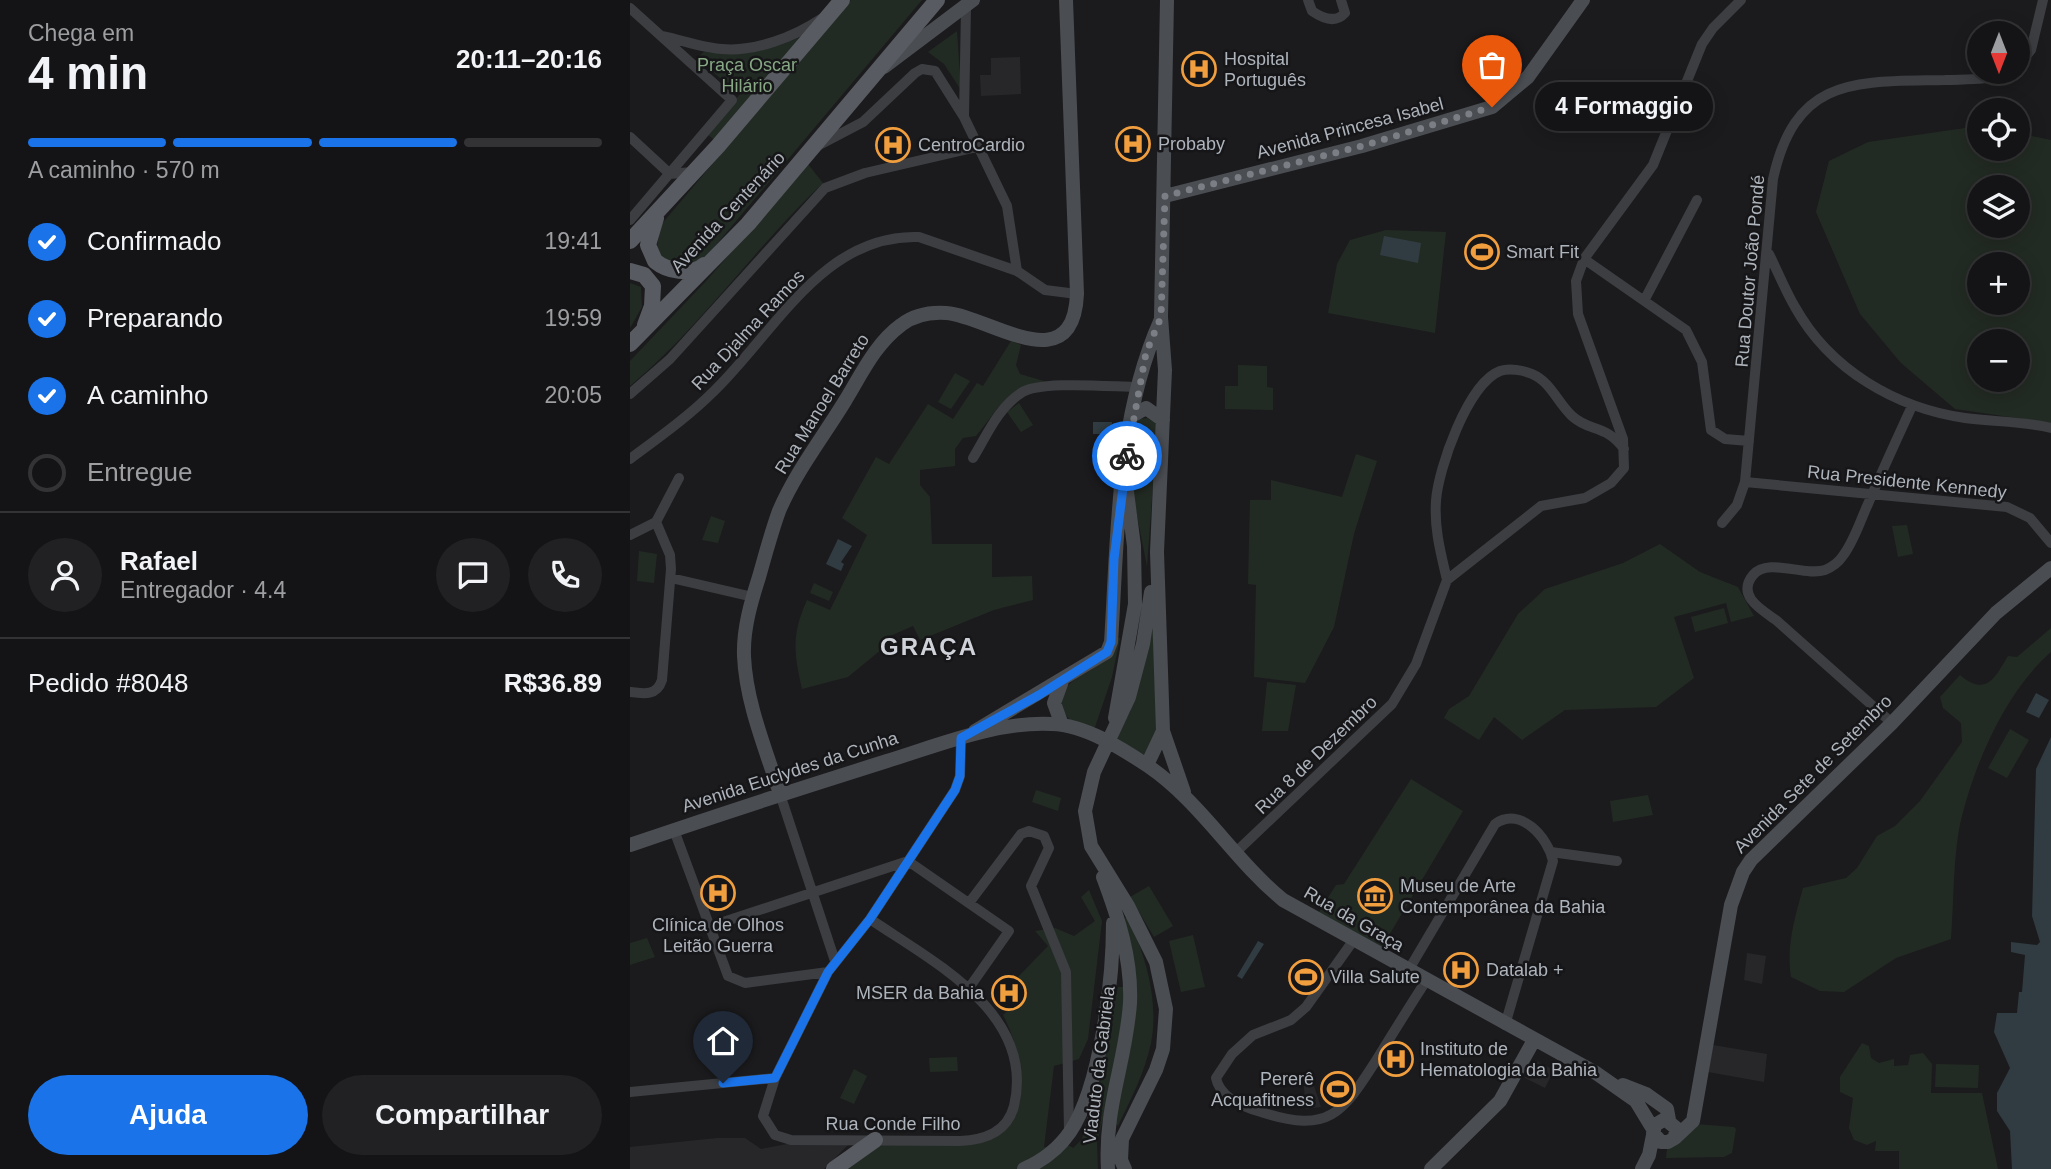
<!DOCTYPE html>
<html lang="pt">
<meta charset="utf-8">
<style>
:root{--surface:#141416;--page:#212123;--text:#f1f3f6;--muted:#9d9ea1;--line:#333335;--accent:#1a73e8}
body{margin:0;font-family:Helvetica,sans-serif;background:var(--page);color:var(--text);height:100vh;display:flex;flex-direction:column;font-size:26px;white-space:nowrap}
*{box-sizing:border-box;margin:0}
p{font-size:23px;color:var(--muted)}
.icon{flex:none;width:38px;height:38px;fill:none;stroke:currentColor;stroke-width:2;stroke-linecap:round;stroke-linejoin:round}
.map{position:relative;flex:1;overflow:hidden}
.details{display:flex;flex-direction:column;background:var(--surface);width:630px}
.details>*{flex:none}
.needle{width:46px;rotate:180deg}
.controls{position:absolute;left:1337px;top:21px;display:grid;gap:14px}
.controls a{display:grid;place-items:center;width:63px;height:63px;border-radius:50%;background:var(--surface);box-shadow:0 4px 18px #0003,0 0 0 2px var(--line);font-size:35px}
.pin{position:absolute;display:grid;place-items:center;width:60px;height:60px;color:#fff;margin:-72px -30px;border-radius:50% 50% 50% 0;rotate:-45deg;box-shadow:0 0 7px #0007}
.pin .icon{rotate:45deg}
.courier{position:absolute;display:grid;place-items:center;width:70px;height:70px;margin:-35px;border:5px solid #1a73e8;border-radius:50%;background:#fff;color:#222;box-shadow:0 2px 9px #0007}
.bubble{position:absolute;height:49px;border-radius:24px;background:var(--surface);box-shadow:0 4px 18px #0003,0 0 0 2px var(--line);font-size:23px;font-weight:800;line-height:49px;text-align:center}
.summary em{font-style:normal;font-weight:800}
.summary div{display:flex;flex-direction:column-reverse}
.summary{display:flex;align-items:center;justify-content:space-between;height:119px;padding:0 28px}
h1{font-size:46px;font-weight:800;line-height:52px}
.bar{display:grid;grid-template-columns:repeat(4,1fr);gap:10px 7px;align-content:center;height:84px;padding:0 28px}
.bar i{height:9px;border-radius:5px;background:var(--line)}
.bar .current{background:var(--accent)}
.bar p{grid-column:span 4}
.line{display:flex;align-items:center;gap:18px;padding:0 28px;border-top:2px solid var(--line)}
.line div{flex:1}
.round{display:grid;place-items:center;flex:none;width:74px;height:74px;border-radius:37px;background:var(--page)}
ol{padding:0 28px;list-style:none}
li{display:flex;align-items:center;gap:21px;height:77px}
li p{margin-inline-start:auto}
li .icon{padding:7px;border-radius:50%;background:var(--accent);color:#fff;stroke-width:4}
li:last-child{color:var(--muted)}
li i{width:38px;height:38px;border:4px solid var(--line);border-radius:50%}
.action{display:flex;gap:14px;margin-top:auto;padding:14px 28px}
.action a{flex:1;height:80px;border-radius:42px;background:var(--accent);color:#fff;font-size:28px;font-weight:800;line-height:80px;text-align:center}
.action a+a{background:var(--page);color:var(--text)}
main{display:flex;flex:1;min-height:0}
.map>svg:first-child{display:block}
</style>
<main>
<section class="details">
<div class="summary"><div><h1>4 min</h1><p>Chega em</p></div><em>20:11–20:16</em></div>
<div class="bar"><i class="current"></i><i class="current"></i><i class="current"></i><i></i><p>A caminho · 570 m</p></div>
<ol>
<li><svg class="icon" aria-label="check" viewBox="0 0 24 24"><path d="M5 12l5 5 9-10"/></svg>Confirmado<p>19:41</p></li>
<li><svg class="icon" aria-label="check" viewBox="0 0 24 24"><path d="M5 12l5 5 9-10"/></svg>Preparando<p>19:59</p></li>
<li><svg class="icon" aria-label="check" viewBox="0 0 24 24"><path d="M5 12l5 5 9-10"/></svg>A caminho<p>20:05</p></li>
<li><i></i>Entregue</li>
</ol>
<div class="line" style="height:126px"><a class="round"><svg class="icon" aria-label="person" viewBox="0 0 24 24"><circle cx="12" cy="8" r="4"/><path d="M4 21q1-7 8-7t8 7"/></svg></a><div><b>Rafael</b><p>Entregador · 4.4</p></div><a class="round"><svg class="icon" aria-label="chat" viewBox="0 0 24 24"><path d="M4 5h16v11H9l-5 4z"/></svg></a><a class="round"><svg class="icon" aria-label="phone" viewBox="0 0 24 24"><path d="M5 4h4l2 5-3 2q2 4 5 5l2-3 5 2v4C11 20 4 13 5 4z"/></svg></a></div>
<div class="line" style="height:91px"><div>Pedido #8048</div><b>R$36.89</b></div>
<div class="action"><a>Ajuda</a><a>Compartilhar</a></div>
</section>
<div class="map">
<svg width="1421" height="1169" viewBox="0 0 1421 1169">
<rect width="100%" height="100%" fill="#1b1b1d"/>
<!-- built -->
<path fill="#27272a" d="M390 57 391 94 351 96 350 75H361V58Z
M1117 953 1136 956 1132 984 1114 980Z
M1083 1045 1137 1054 1134 1082 1078 1072Z
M905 1060 924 1070 915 1088 895 1078Z
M681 1077 691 1107 676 1109 673 1078Z
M87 1138H115L131 1149 162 1143 219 1144 194 1169H0V1147Z"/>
<!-- green -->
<path fill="#222b23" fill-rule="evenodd" d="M221 0H292L75 258 59 267 31 259 27 247 30 226Z
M327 31 331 90 314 64 298 52Z
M178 34 87 142 78 135 110 94 68 60 69 56 74 52C120 56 135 52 178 34Z
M1349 126V149H1388V133L1421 140V423L1325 409 1271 363 1230 314 1186 212 1199 161 1238 142ZM1349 187H1388V226H1349ZM1349 264H1388V303H1349ZM1349 341H1388V380H1349Z
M178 164 193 183C125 247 72 326 0 386V361L77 280Z
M756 230 816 232 805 333 698 313 707 264 720 240Z
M0 283 11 287 12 307 0 328Z
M381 341 391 345 386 365 390 374 417 382C378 385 369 408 346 436L333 438 325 449V466L290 470V485L300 497 302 544H362V577L402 576 403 600 364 610 290 640 283 626 251 640 252 649 218 677 172 689C164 652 161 636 177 600L200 610 237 535 212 518 246 457 259 464 298 404 323 419 347 383 353 386Z
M608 365 637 366V387L643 388V410L595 409V386H608Z
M325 373 340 381 321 409 308 402Z
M389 403 403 425 391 432 377 412Z
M517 418 526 423 527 429 517 567C511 530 489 452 509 419Z
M726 454 747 461 724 534 704 627 675 683 624 677 626 585 618 584 620 500H641V480L712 497Z
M81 516 95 521 88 543 72 540Z
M1277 525 1283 554 1268 557 1262 526Z
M1030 544 1070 572 1108 587 1124 616 1101 622 1096 603 1044 617 1064 678 1026 707 935 710 892 740 864 717 849 740 814 718 819 709 839 696 888 614 915 589 993 563Z
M9 551 27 554 24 583 7 581Z
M184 583 203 592 199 601 180 593Z
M1094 608 1098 623 1065 632 1061 617Z
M524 615 528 729 515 757 484 739 500 712Z
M1421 628V652C1377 690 1346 760 1332 816 1323 850 1324 902 1321 939L1266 958 1214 992 1190 991 1161 977C1156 946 1165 917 1173 888L1216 878 1227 868 1247 836 1265 826 1290 801 1320 759 1332 742 1331 723 1313 708 1310 697 1330 675C1356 697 1365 678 1378 656L1387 657Z
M484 637 490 638 482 677 463 733C440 725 416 703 443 681 450 675 460 672 466 666 473 658 478 646 484 637Z
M637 682 666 685 658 731H632Z
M1380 729 1399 740 1377 778 1358 768Z
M781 779 833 811 752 947 689 912 706 885 714 884Z
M406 790 431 798 428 811 402 802Z
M1018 795 1023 815 983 822 980 801Z
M519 886 543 926 524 937 500 897Z
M459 890 472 921 458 1039 449 1059 424 1066 414 1147 440 1146 443 1148 452 1139 488 987H495L492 1041 467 1143 468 1169H214L246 1144 349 1143C408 1130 394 1055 373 1015L398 991 386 979 418 946 405 931 425 928 444 936 465 921 451 897Z
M498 917C517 959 532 1010 518 1055 511 1080 499 1103 488 1126L484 1122 500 1041 493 919Z
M563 935 575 987 551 992 539 941Z
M17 938 25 957 0 965V943Z
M1232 1043 1239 1046 1241 1058 1249 1063 1264 1059V1066L1278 1065 1280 1055 1293 1053 1302 1064 1301 1093H1352L1368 1169H1269V1151H1245L1246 1141 1237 1145 1224 1140 1219 1128 1223 1098 1210 1092V1077Z
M327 1057 328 1071 300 1072 299 1058Z
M1306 1064 1349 1065 1348 1088 1305 1087Z
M224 1069 237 1076 224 1104 210 1098Z
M1066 1124 1104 1127 1106 1129 1102 1153 1094 1157 1036 1158 1037 1149Z"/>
<!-- water -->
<path fill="#303c42" d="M754 236 791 243 788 263 750 255Z
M463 422H482L481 434H463Z
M208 539 222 546 211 562 214 564 211 571 196 564Z
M1406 693 1419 700 1409 718 1396 712Z
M1421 737V1169H1382L1380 1131 1367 1111V1093L1380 1068 1364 1032 1367 1013H1387L1389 992H1392L1395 955 1381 952V942L1407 945 1410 942 1402 916 1406 769Z
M628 941 634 944 612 979 607 976Z"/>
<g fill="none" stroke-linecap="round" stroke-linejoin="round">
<!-- street -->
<path stroke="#3c3e42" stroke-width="10" d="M678 0 682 11C692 18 705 24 715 13L711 0
M0 8 102 100 0 220
M32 36C52 40 72 48 92 49 125 52 164 37 191 19
M1388 65 1401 50 1413 0
M334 116 336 8
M0 137 40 174 62 172
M189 145 233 122 285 73 292 69 305 71 334 117 377 206 387 271
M1139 254C1148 272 1155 290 1165 307 1200 370 1266 408 1335 418 1364 422 1393 421 1421 428
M954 259 1056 330 1072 362 1081 430 1095 439 1119 441
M1015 299 1067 200
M0 394 40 359 195 188 235 173 347 147
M343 458C357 435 368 408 391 393 409 380 484 387 508 387
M0 459C28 438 58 417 83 392 143 335 193 233 289 237L387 271 415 290 447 294
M1115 482 1377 507 1400 518 1421 543
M26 522 49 478
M1092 523 1107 505 1115 482 1143 179C1166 75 1226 82 1315 80 1337 79 1358 81 1378 72
M0 535 26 522
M41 578 123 597
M817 580C811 554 804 529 806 501 808 469 838 383 870 371 879 368 893 370 902 374 921 382 927 402 942 416 959 432 976 424 994 449
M0 692C14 694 27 696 32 680L41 569 40 555 26 522
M1262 723 1146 620C1132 610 1106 596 1123 575 1138 557 1175 577 1195 570 1202 567 1208 563 1212 557 1224 542 1230 521 1238 504 1252 471 1267 439 1282 406
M150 794 205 961
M44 830 98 976 115 983 198 972
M921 852 987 861
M605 853 762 704 786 664 817 580 911 506 955 498 981 483 994 468 993 439 948 314 946 281 954 259 1023 165 1072 44 1083 28 1111 0
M339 903 391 834 399 831 414 836 419 848 401 886 436 972 439 1131
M240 919C303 962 406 1013 384 1106 377 1133 354 1140 330 1141L161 1140 145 1135 133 1116 145 1078 198 972 240 919 325 790 330 776 331 738
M78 927 278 861 379 931 339 988
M723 941 676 1007 661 1020 623 1035 602 1054 586 1078C590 1098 613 1107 631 1112 699 1134 712 1114 747 1059 763 1033 779 1007 796 981
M778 971 865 824C890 806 918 837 923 861L875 1025
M0 1092 145 1078"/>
<!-- secondary -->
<path stroke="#4a4d52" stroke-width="14" d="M537 0 531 317 535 370 527 552 533 731 554 792
M254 67 343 0
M535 196 732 146 862 107 898 77 953 0
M502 416 516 408 533 420
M432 681 424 703 432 725
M485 718 505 604 504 546 497 492
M345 731 477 652 481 642C488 535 486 419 531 319
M517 765 533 731
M150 794C136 750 116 703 114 656 113 629 121 602 129 577 135 556 141 533 149 511 165 473 193 437 215 401 231 375 245 344 271 325 284 315 300 312 316 313 359 316 443 383 447 294L436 0
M0 845C85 816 171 788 257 761 309 745 367 721 422 724 455 725 491 748 518 766 571 802 604 860 653 900L966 1073 1006 1101 1023 1129
M473 877C488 917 502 959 500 1003 496 1062 474 1107 478 1169
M993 1085 1016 1094 1037 1109 1039 1120
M1045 1138 1063 1121 1101 905 1113 872 1121 860 1262 723 1366 613 1421 568
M394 1169C412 1161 429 1148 440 1132 471 1086 483 979 483 923
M495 1169 491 1160 492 1139 526 1070 533 1049 536 1009 526 962 498 906 461 846 455 811 464 772 499 697 513 644 521 592
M801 1169 870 1101 904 1040
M1012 1169 1019 1155 1025 1125 1035 1119 1046 1128 1045 1138 1038 1142H1031L1023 1133"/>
<!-- primary -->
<path stroke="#585b61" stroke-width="16" d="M26 218 18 245 25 261C37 271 61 276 74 265
M0 241 88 146 212 0
M0 271 14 275 23 286 22 306 15 325
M0 344 118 224 307 0
M204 1169 245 1140"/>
</g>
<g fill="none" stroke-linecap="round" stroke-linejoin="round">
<!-- done -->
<path stroke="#7b7e84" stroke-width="7" stroke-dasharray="0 12.6" d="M497 456 516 353 531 317 535 196 732 146 862 107"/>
<!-- route -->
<path stroke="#1a73e8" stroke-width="9" d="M93 1083 145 1078 198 972 240 919 325 790 330 776 331 738 409 695 477 652 481 642 484 559 497 456"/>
</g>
<!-- icons -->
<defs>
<g id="hospital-ring" transform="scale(1.75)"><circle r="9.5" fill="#161618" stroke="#f19e3f" stroke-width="1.5"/><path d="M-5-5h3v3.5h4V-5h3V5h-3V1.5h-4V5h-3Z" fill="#f19e3f"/></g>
<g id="stadium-ring" transform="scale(1.75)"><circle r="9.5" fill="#161618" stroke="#f19e3f" stroke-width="1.5"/><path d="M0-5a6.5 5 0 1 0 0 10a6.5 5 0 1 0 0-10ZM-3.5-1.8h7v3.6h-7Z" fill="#f19e3f"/></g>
<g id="museum-ring" transform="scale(1.75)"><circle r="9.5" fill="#161618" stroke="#f19e3f" stroke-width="1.5"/><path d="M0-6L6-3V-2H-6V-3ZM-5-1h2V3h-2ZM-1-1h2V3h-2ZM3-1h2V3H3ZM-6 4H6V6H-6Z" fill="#f19e3f"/></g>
</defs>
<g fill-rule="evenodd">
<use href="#hospital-ring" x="569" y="69"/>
<use href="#hospital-ring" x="503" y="144"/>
<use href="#hospital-ring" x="263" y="145"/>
<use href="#stadium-ring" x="852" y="252"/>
<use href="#hospital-ring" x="88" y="893"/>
<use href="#museum-ring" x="745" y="896"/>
<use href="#hospital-ring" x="831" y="970"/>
<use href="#stadium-ring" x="676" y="977"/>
<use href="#hospital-ring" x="379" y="993"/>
<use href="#hospital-ring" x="766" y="1059"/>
<use href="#stadium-ring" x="708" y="1089"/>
</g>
<g text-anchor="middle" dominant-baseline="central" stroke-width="5" stroke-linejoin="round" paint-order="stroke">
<!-- poi labels -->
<g font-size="18" fill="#aeb4bc" stroke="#161618" text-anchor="start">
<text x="594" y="59">Hospital<tspan x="594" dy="21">Português</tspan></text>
<text x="528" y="144">Probaby</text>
<text x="288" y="145">CentroCardio</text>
<text x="876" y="252">Smart Fit</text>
<text x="770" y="886">Museu de Arte<tspan x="770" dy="21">Contemporânea da Bahia</tspan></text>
<text x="88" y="925" text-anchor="middle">Clínica de Olhos<tspan x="88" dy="21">Leitão Guerra</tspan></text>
<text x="856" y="970">Datalab +</text>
<text x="700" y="977">Villa Salute</text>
<text x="354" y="993" text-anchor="end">MSER da Bahia</text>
<text x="790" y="1049">Instituto de<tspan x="790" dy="21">Hematologia da Bahia</tspan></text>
<text x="684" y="1079" text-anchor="end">Pererê<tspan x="684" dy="21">Acquafitness</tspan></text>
</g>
<!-- park labels -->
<g font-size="18" fill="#87a785" stroke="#161618">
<text x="117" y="65">Praça Oscar<tspan x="117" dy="21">Hilário</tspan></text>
</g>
<!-- street labels -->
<g font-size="18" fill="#aeb4bc" stroke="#161618">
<text transform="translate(720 128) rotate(-15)">Avenida Princesa Isabel</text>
<text transform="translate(98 212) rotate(-47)">Avenida Centenário</text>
<text transform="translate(1120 271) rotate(-85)">Rua Doutor João Pondé</text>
<text transform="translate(118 330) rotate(-47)">Rua Djalma Ramos</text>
<text transform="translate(192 404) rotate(-58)">Rua Manoel Barreto</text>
<text transform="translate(1277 482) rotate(6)">Rua Presidente Kennedy</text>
<text transform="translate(686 755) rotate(-44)">Rua 8 de Dezembro</text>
<text transform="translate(160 772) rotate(-18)">Avenida Euclydes da Cunha</text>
<text transform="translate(1183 774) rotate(-45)">Avenida Sete de Setembro</text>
<text transform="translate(724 919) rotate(30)">Rua da Graça</text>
<text transform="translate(469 1065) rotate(-83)">Viaduto da Gabriela</text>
<text x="263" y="1124">Rua Conde Filho</text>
</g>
<!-- district labels -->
<g font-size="24" font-weight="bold" letter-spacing="2" fill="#cfd2d8" stroke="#161618">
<text x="299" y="646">GRAÇA</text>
</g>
</g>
</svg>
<div class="controls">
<a><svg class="needle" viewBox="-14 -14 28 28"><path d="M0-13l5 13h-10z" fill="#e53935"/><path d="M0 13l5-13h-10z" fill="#9d9ea1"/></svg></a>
<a><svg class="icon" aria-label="locate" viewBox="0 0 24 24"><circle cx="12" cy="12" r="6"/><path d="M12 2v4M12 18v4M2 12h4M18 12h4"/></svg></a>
<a><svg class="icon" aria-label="layers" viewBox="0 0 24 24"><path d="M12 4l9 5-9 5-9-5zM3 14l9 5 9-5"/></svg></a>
<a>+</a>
<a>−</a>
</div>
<div class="pin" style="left:862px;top:107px;background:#ea580c"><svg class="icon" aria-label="bag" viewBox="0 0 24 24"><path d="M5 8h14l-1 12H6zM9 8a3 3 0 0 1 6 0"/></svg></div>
<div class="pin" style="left:93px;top:1083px;background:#1f2937"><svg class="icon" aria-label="home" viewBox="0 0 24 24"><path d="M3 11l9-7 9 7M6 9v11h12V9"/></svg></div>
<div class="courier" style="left:497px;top:456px"><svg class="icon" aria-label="bike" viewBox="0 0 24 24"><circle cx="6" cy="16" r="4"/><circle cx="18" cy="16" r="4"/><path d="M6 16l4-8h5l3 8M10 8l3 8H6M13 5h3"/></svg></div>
<div class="bubble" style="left:905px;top:82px;width:178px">4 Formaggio</div>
</div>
</main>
